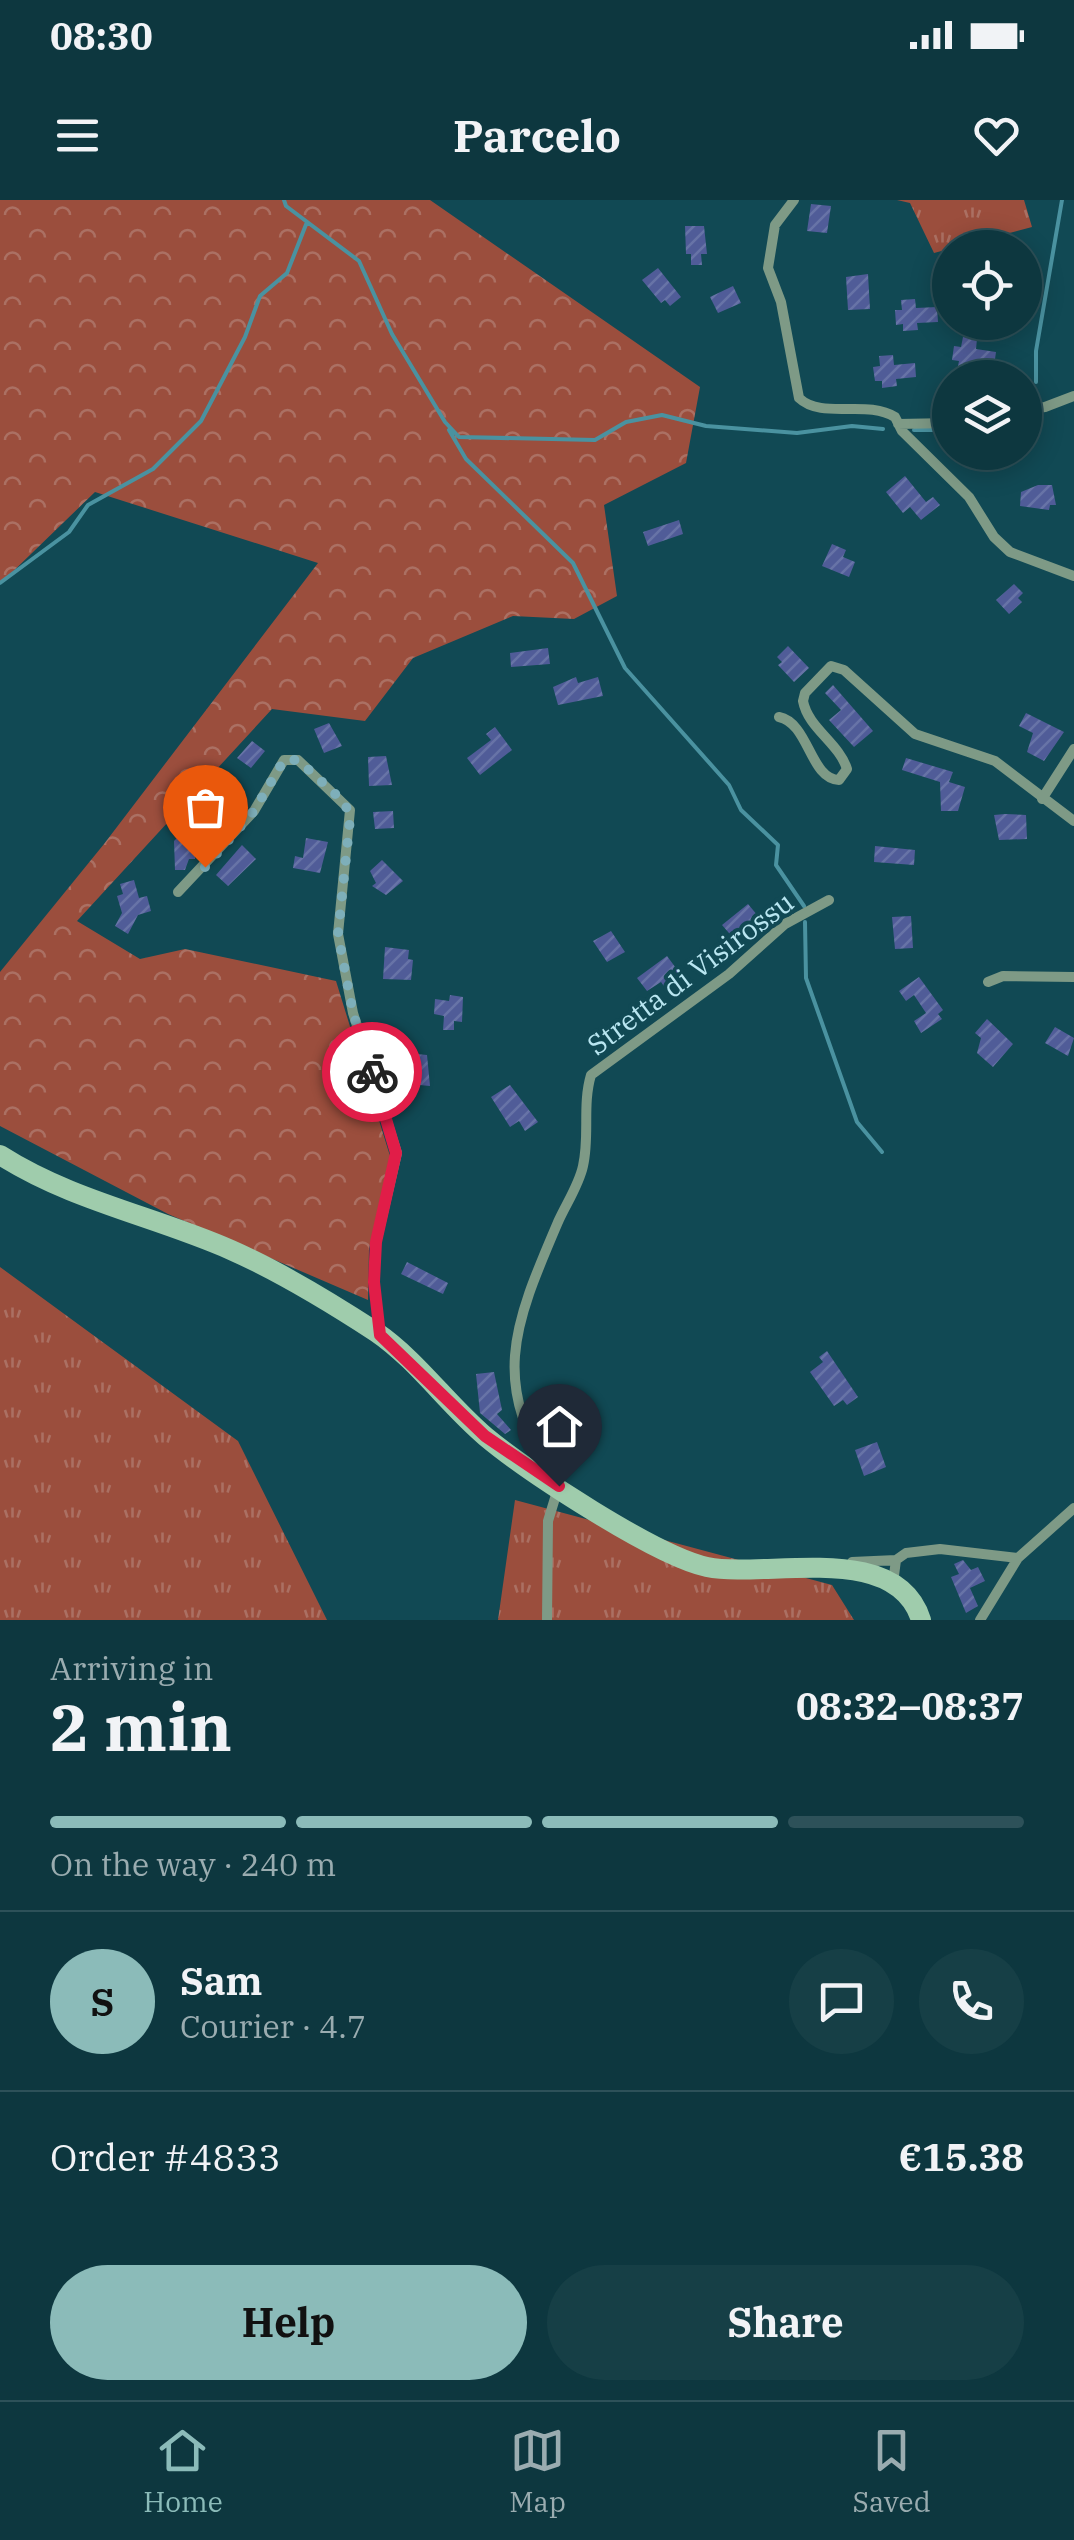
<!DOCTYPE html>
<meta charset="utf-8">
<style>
:root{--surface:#0d373f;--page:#163f46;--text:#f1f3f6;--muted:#9aacb0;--line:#2d5159;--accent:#8bbbb9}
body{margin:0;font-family:"IBM Plex Serif",serif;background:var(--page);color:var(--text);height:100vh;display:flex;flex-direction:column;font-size:38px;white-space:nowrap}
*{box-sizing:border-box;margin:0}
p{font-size:32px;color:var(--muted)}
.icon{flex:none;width:55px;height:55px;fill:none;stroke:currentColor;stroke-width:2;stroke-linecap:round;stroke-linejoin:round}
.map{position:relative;height:1420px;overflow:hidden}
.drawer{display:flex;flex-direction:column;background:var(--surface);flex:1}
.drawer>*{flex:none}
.controls{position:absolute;left:932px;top:30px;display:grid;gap:20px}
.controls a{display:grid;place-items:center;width:110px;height:110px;border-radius:50%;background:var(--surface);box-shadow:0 5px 25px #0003,0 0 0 2px var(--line);font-size:50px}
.pin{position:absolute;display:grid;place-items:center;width:85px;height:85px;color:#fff;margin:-102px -42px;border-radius:50% 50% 50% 0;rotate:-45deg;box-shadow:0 0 10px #0007}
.pin .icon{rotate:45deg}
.courier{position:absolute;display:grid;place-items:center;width:100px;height:100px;margin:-50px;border:8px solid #e11d48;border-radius:50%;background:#fff;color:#222;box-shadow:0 2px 12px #0007}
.head em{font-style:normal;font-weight:800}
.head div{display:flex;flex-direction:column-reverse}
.head{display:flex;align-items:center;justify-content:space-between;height:170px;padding:0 50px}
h1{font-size:65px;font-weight:800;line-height:75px}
.bar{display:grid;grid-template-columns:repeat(4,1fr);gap:15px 10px;align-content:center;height:120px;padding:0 50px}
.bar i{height:12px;border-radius:8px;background:var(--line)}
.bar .current{background:var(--accent)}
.bar p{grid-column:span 4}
.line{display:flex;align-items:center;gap:25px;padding:0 50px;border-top:2px solid var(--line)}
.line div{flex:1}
.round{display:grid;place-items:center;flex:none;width:105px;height:105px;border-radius:52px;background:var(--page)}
.cta{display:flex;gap:20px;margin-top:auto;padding:20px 50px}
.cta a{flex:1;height:115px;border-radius:60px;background:var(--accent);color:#111;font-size:40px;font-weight:800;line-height:115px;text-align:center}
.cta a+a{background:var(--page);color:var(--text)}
.status{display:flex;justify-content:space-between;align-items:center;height:70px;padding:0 50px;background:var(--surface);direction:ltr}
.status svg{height:28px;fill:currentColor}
header{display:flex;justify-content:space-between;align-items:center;height:130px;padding:0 50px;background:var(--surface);font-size:45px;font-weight:800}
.tabs{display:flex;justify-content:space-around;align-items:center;height:140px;border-top:2px solid var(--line);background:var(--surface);font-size:28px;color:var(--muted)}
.tabs a{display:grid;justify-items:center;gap:5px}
.tabs .current{color:var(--accent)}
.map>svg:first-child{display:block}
</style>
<div class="status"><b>08:30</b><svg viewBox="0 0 49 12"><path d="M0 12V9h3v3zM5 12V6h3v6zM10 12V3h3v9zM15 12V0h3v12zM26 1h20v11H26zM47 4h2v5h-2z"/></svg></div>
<header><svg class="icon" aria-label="menu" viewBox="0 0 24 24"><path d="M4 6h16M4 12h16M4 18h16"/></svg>Parcelo<svg class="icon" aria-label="heart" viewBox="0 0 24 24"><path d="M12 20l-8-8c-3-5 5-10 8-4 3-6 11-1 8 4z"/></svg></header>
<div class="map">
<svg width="1074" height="1420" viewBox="0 0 1074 1420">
<defs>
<pattern id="grass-tufts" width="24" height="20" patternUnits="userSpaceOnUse" patternTransform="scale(2.5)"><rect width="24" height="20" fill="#9b4e3d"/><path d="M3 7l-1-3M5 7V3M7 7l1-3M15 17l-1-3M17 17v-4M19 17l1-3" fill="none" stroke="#ab7063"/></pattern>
<pattern id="forest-crowns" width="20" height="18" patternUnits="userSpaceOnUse" patternTransform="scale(2.5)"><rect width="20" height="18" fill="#9b4e3d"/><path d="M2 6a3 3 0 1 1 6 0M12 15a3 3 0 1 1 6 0" fill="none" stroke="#ab7063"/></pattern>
<pattern id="building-hatch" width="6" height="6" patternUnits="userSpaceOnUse" patternTransform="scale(2.5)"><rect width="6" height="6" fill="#505c98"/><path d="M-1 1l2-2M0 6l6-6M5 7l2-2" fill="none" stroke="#6773a7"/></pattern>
</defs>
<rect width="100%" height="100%" fill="#114954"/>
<!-- grass -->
<path fill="url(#grass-tufts)" d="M897 0H1024L1032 27 934 53 910 3Z
M0 1067 238 1241 327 1420H0Z
M515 1300 832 1385 854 1420H498Z"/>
<!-- forest -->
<path fill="url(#forest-crowns)" d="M0 0H430L700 187 686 263 604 305 617 396 574 419 513 416 413 458 365 521 272 509 77 721 140 759 185 749 336 781 390 956 369 1049 368 1100 168 1014 0 926V772L104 644 318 363 95 292 0 384Z"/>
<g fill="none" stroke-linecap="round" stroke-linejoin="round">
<!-- stream -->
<path stroke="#4a92a0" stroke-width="4" d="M284 0 286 6 359 61 392 134 445 222 459 237 595 240 626 222 662 215 706 226 797 233 852 226 883 229
M1036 182V151L1062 0
M1025 221 1038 216
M449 230 466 259 573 363 625 468 729 585 741 610 778 645 776 665 804 706
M914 230H950
M0 383 69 332 88 305 153 269 201 221 245 137 260 96 287 73 307 22
M805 722 806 778 857 922 882 952"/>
</g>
<!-- building -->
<path fill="url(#building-hatch)" d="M811 4 831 6 827 33 807 31Z
M685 26H704L707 54H701L702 65H691V54H686Z
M658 68 681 97 670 106 665 100 661 103 642 80Z
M868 74 870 109 848 110 846 77Z
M733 86 741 103 718 113 710 97Z
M915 99 916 108 937 107 938 122 917 123 918 130 903 131V124L896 125 895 110H902L901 100Z
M963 137 977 139 976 149 996 152 994 166H958L959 161 952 160 954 146 961 147Z
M893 155 894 165 915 163 916 177 896 179 897 186 882 188V181H875L873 167 880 166 879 156Z
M905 276 926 302 933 297 940 305 921 320 910 307 903 313 886 292Z
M1038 285H1052L1056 305H1050L1049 310 1020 306 1021 292Z
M679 320 683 334 648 346 643 332Z
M832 344 846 350 843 357 855 362 849 377 822 366Z
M1014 384 1023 393 1018 398 1022 402 1009 414 996 400Z
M788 446 809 468 794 482 778 465 782 462 777 457Z
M548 448 550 464 511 467 510 453Z
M576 477 578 483 598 477 603 496 558 505 553 487Z
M833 485 873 531 854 547 829 520 841 510 825 493Z
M1026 513 1064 532 1044 561 1027 552 1033 533 1019 526Z
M329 523 342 546 324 553 314 529Z
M495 527 512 550 480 575 467 558 491 540 486 534Z
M252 541 265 551 251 568 237 558Z
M386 556 392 585 369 586 368 557Z
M906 558 953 572 949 582 965 587 958 611H941L940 582 902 570Z
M393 611 394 628 375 629 373 612Z
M1005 614 1026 615 1027 639 999 640 994 615Z
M196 619 210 631 195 649V659H189L185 670H175L174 641Z
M306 638 328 642 320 673 293 668 295 656 303 658Z
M242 645 256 659 228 686 216 675Z
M875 646 915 650 914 665 874 662Z
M382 660 403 681 386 695 372 686 376 683 370 671Z
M134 680 139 698 147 696 151 711 138 715 128 734 115 726 122 713 117 696 123 694 120 684Z
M748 704 758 716 735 740 722 725Z
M911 716 913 748 895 749 892 717Z
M611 731 625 752 607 762 593 741Z
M385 747 409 750 408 759 413 760 411 780 383 779Z
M667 756 684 779 668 792 661 782 647 791 637 778Z
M919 777 943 810 938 814 942 819 921 833 914 821 926 813 914 795 906 801 899 791Z
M450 795 463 797 462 822 454 821V830H443L444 816 434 814 435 799 449 801Z
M987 819 1013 844 993 867 977 853 981 838 975 833Z
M1055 827 1074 838 1068 856 1045 843Z
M407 853 427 855 430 886 409 884Z
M510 885 538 922 525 931 519 921 510 927 491 897Z
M407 1062 448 1083 443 1094 401 1074Z
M827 1151 858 1197 847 1205 843 1200 834 1206 810 1172 823 1162 819 1157Z
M494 1172 502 1210 497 1214 511 1230 505 1234 480 1213 476 1174Z
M877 1242 886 1267 864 1276 855 1250Z
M963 1360 971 1370 978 1367 985 1381 970 1388 978 1406 966 1413 951 1377 959 1374 954 1364Z"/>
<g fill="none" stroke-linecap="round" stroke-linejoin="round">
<!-- street -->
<path stroke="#7e9a86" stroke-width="10" d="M794 0 775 25 768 68 781 102 799 198C822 220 867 199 895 217L902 231 969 297 994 337 1010 352 1074 376
M1025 210 1045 207 1074 196
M898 224 950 223
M779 517C809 523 810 579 839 580L847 569C839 543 808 528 803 501L805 493 831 466 844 470 915 534 995 561 1074 621
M1042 599 1074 549
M178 692 254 611 284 560H298L350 610 338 734 353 813 397 953 376 1043 374 1082 380 1134
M988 782 1003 776 1074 777
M852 1362 896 1360
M893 1383 896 1360 906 1353 940 1349 1018 1358
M547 1420 548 1321 559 1285C488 1185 513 1127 558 1022 566 1004 579 985 583 966 590 936 582 905 591 875L729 774 785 724 829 700
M980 1420 1018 1358 1074 1308"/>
<!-- secondary -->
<path stroke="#9fccac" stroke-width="20" d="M0 955C72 1001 154 1016 231 1050 281 1072 330 1102 376 1132 417 1160 448 1205 486 1237 528 1272 656 1356 707 1367 767 1379 896 1340 921 1420"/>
</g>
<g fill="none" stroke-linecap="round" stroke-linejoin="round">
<!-- done -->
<path stroke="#7eafba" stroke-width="10" stroke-dasharray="0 18" d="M205 667 254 611 284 560H298L345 603 350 619 338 734 353 813 372 872"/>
<!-- route -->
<path stroke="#e11d48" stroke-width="12" d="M372 872 396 953 376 1042 374 1082 380 1135 485 1236 559 1286"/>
</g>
<g text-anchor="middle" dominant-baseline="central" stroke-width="8" stroke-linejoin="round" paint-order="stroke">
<!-- street labels -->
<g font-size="28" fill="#b9e6f1" stroke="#114954">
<text transform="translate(690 773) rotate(-37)">Stretta di Visirossu</text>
</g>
</g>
</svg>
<div class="controls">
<a><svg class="icon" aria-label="locate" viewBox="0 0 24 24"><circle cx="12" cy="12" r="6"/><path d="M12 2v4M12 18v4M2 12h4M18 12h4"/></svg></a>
<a><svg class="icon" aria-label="layers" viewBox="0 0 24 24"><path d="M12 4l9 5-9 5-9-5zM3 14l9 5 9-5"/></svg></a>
</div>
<div class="pin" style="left:205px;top:667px;background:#ea580c"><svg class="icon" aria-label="bag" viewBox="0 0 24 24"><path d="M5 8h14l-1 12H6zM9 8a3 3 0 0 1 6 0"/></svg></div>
<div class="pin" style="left:559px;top:1286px;background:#1f2937"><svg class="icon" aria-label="home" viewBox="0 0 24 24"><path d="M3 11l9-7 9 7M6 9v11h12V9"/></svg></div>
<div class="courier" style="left:372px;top:872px"><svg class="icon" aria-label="bike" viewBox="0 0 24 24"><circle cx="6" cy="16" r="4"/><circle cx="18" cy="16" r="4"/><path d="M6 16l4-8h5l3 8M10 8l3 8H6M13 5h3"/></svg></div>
</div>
<section class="drawer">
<div class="head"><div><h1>2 min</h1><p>Arriving in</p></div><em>08:32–08:37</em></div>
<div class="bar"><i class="current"></i><i class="current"></i><i class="current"></i><i></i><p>On the way · 240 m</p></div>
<div class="line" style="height:180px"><b class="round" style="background:var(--accent);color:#111">S</b><div><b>Sam</b><p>Courier · 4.7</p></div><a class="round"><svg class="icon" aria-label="chat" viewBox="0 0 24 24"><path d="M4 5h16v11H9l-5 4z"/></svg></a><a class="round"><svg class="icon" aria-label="phone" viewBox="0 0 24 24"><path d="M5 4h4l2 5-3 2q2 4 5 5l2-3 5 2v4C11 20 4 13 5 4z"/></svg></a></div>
<div class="line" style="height:130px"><div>Order #4833</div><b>€15.38</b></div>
<div class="cta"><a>Help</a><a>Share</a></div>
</section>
<nav class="tabs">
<a class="current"><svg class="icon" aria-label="home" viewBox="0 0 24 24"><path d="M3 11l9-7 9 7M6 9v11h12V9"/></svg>Home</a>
<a><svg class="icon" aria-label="map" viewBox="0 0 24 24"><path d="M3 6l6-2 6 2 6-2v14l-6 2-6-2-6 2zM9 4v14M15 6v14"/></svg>Map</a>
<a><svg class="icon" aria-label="saved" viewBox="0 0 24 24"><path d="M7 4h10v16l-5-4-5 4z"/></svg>Saved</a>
</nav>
